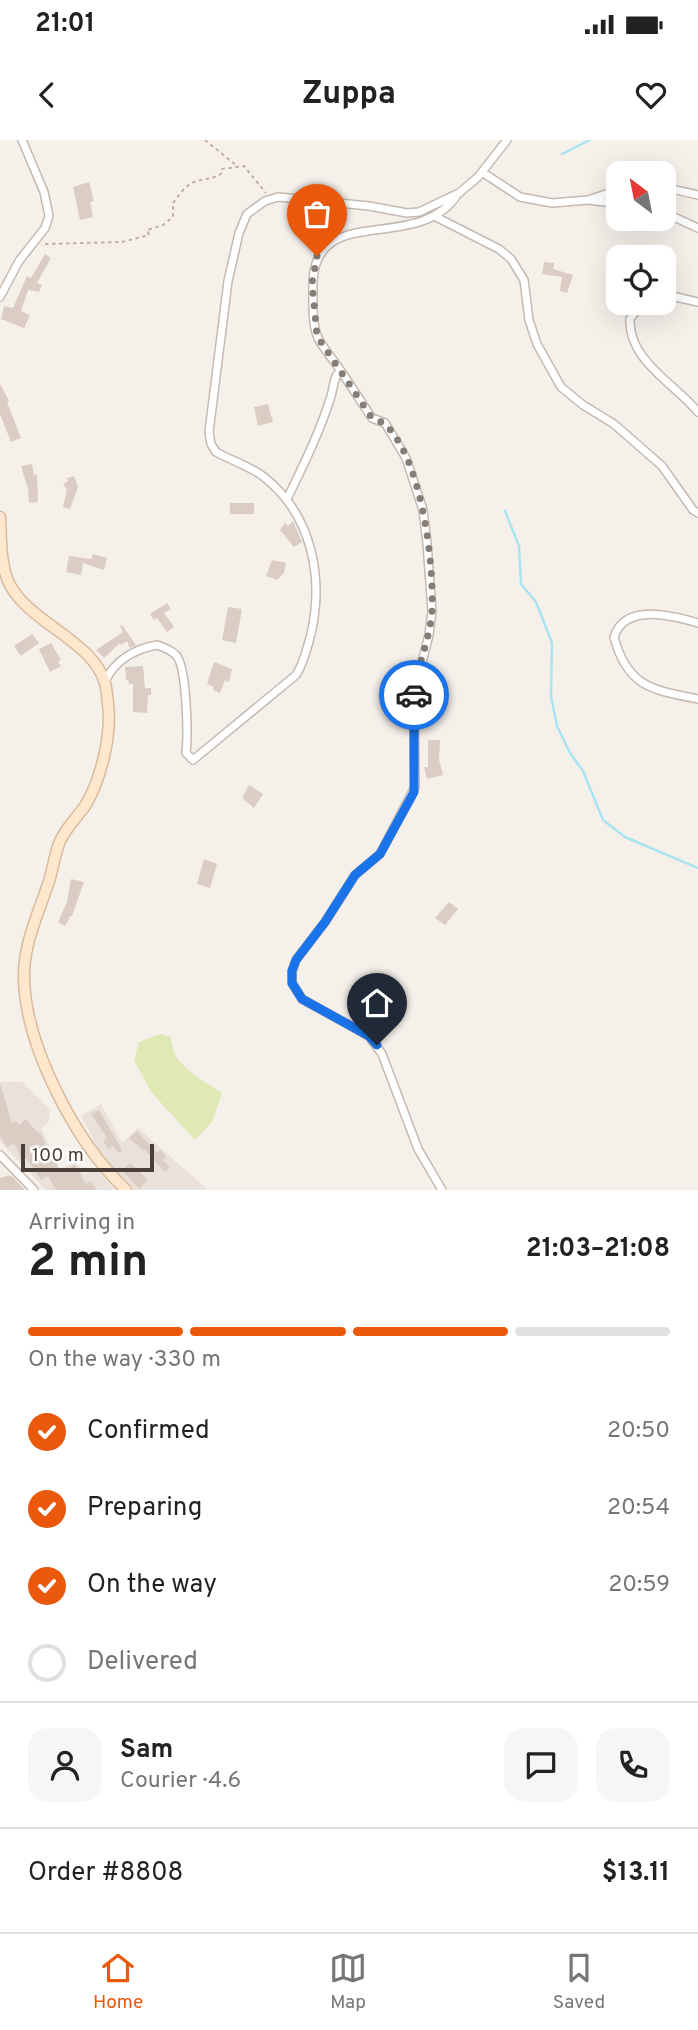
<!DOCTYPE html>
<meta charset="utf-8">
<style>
:root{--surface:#fff;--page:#f6f6f6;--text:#222;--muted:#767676;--line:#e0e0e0;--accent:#ea580c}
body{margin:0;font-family:Overpass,sans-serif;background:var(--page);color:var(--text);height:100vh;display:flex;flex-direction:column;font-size:26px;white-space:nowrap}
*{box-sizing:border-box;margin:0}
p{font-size:23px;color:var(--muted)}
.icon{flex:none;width:38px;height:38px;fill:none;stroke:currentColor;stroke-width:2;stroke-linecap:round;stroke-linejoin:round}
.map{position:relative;height:1050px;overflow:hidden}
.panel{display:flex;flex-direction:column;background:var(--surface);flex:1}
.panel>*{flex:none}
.needle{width:46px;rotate:328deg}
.controls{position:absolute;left:606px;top:21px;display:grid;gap:14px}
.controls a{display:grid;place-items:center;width:70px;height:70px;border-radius:14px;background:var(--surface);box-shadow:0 7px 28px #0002;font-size:35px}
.scale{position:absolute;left:21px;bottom:18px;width:133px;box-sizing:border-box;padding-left:7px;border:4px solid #4a3f39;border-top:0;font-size:19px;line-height:24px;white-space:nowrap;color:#4a3f39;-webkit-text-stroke:5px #fff;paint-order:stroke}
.pin{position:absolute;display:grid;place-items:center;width:60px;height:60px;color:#fff;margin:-72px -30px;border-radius:50% 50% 50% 0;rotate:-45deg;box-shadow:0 0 7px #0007}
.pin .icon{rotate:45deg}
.courier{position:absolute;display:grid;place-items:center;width:70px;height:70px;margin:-35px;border:5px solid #1a73e8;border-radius:50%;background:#fff;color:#222;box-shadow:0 2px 9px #0007}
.head em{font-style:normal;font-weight:700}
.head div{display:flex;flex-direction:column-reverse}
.head{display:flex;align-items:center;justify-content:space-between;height:119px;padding:0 28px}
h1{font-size:46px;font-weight:700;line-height:52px}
.bar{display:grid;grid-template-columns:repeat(4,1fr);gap:10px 7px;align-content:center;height:84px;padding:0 28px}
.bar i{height:9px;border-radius:5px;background:var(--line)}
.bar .current{background:var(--accent)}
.bar p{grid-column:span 4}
.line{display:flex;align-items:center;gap:18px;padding:0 28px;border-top:2px solid var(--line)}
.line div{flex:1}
.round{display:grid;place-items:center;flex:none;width:74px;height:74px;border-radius:21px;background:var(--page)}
ol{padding:0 28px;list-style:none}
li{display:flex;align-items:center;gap:21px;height:77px}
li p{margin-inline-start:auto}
li .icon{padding:7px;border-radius:50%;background:var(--accent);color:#fff;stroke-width:4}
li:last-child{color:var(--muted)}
li i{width:38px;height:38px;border:4px solid var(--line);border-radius:50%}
.status{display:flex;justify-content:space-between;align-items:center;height:49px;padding:0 35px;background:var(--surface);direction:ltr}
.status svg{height:19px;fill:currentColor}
header{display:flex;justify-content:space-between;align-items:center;height:91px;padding:0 28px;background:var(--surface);font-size:32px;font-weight:700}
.dock{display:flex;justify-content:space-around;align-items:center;height:98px;border-top:2px solid var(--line);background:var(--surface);font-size:19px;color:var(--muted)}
.dock a{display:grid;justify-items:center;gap:4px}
.dock .current{color:var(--accent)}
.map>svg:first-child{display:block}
</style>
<div class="status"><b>21:01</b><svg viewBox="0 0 49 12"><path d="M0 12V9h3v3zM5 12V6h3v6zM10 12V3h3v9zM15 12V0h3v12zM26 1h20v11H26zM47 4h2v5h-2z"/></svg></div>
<header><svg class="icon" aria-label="back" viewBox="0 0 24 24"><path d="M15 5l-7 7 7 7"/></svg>Zuppa<svg class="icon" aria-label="heart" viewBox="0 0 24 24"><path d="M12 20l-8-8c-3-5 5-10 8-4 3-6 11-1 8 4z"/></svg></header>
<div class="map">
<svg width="698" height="1050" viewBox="0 0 698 1050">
<rect width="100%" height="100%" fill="#f6f0eb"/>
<!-- residential -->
<path fill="#eae1da" d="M0 942H22L50 969 49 982 41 988 60 1029 76 1022 85 1035 95 1028 114 1050H46L0 1001Z
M101 964 122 1003 138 988 208 1050H133L100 1012 81 976Z"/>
<!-- green -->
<path fill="#dee9b5" d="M160 894 171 897C171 925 201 939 222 953L212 982 195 1000 151 952 134 920 139 902Z"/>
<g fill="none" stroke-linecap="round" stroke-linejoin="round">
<!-- stream -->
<path stroke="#a9e4f1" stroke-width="2.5" d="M562 14 590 0
M505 371 519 406 521 444 536 462 552 503 551 556 557 586 570 613 583 631 603 680 625 697 698 728"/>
</g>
<!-- building -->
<path fill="#dbccc4" d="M89 42 94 61 90 62 93 77 80 80 73 47Z
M45 114 51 118 37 143 42 145 39 152 28 150 21 171 30 175 24 188 1 179 4 166 13 168 27 136 31 138Z
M544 122 554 123 553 129 573 135 567 153 560 151 562 137 542 134Z
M0 244 9 261 7 262 21 298 11 302 0 274Z
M268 264 273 282 258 286 254 267Z
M32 324 34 335 37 334 38 362 29 363 28 349 21 326Z
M74 336 78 347 70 369 63 367 67 350 63 344 68 341 67 338Z
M230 363H254V374H230Z
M293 381 302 402 294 407 280 390 285 383 288 386Z
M93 414 107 418 104 430 83 423 81 435 66 432 69 416 91 419Z
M272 420 286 423 284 433 277 440 266 436Z
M167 463 171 469 164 473 174 487 167 492 157 478 154 480 150 474Z
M228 467 242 469 236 503 222 500Z
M122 485 136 505 130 508 127 501 121 505 120 503 104 518 96 510 123 492 120 486Z
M32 494 39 503 21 516 14 506Z
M51 503 61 520 58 522 61 526 50 532 39 509Z
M214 522 232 529 229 542 225 540 220 553 213 550 214 547 207 544Z
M143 526 145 548H151V555H148L147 573 133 572V544H129L128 540H126L125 527Z
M428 600H440L439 620 443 635 427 639 424 627H428Z
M249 645 263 654 254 668 242 658Z
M204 719 217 724 210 748 197 744Z
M71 739 84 742 72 776H70L65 786 58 782 67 762Z
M449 762 458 769 445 785 435 778Z
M0 943 12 983 16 981 19 985 26 979 38 993 40 992 48 1010 50 1009 60 1033 75 1025 86 1044 91 1041 97 1050H56L48 1036 41 1040 25 1017 21 1018 14 1003 7 1007 0 996Z
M99 970 122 1010 118 1013 113 1006 108 1009 103 1001 107 998 91 974Z
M137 991 157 1013 160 1010 166 1017 163 1020 170 1028 165 1032 145 1010 144 1011 129 998Z
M130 1023 148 1040 139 1049 122 1030Z
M9 1035 13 1037 25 1050H0V1038Z"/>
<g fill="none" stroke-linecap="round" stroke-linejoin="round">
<!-- street casing -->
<g stroke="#c5b9b1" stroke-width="10">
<path id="street" d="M482 32 520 57 552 63 588 60 618 50
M663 47 698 55
M589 60 604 62 618 61
M663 72 698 88
M434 76 499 109 511 119 524 140 529 180 537 204 561 247 583 265 614 284 662 326 693 370 698 373
M0 157 19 121 45 88 49 76 44 52 22 0
M663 158 676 157 698 162
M650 163 636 171 630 179C628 220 675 244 698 272
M287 359C303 326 320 292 331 256 334 247 333 237 340 231
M698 483C671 475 625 463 614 497 627 546 651 550 698 559
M105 541C115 521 134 509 157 505 163 507 171 510 176 515 187 527 188 595 186 613L193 620 296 535C304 523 307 508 311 494 324 437 312 375 264 337 250 326 232 321 216 312L211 304 209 292 228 141 239 93 247 74 265 61 278 57 369 66 407 73 419 72 459 53 478 37 507 0
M0 1015 34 1050
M442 1050 418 1009 382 914 369 896 302 859 292 843V831L296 820 325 782 355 735 380 714 415 647 414 553 429 495 432 471 427 403 423 370 406 318 385 283 372 278C359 259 347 239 333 220 328 213 322 206 318 198 312 184 313 165 313 150 309 58 417 116 457 55"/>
</g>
<!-- secondary casing -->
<g stroke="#d8bb9e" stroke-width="13">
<path id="secondary" d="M0 377C1 397 0 426 10 445 30 483 93 501 105 543 107 550 107 557 108 564 112 594 101 640 85 666 77 677 66 688 60 701 54 715 53 732 47 747 37 777 23 806 24 839 26 908 76 1003 126 1050"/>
</g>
<!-- path -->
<path stroke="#c3ae9f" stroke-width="2" stroke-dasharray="3.5 3.5" stroke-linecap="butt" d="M205 0 237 26
M45 104 122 102 149 95 147 90 163 85 173 77V63C179 55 185 46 194 42 204 38 213 40 222 33V29L244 26 266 53"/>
<!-- street -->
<use href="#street" stroke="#fff" stroke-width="7"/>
<!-- secondary -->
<use href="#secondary" stroke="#ffe7cd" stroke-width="10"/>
</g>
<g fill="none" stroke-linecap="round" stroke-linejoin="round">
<!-- done -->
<path stroke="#867d77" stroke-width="7" stroke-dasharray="0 12.6" d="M317 116 312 143 317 196 372 278C376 280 383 282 386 285 422 321 434 422 432 471 430 501 416 528 414 555"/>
<!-- route -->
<path stroke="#1a73e8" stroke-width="9" d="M377 905 369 896 302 859 292 843V831L296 820 325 782 355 735 380 714 414 652V555"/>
</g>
</svg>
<div class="controls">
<a><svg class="needle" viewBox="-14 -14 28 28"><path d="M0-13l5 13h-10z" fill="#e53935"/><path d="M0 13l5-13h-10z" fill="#767676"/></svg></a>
<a><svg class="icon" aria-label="locate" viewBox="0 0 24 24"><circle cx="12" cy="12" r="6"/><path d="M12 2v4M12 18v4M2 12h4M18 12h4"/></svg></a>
</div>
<div class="scale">100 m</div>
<div class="pin" style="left:317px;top:116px;background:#ea580c"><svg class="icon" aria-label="bag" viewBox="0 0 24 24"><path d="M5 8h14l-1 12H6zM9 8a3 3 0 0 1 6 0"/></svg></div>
<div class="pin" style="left:377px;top:905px;background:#1f2937"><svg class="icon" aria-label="home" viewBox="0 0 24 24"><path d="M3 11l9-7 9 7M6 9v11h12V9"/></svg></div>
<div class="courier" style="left:414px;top:555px"><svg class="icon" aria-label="car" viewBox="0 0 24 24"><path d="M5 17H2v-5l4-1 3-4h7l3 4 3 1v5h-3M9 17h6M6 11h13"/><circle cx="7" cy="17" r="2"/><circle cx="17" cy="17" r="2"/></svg></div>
</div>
<section class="panel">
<div class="head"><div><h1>2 min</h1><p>Arriving in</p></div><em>21:03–21:08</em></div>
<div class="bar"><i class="current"></i><i class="current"></i><i class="current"></i><i></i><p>On the way · 330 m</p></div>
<ol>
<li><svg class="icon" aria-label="check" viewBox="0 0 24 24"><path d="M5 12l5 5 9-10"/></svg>Confirmed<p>20:50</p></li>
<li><svg class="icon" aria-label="check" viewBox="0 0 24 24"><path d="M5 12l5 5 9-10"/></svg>Preparing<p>20:54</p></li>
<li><svg class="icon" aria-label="check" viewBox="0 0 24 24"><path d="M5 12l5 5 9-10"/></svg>On the way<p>20:59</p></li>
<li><i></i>Delivered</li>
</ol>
<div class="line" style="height:126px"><a class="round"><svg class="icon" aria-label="person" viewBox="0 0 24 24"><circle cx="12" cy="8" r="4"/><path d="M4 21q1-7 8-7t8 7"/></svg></a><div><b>Sam</b><p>Courier · 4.6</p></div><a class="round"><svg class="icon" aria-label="chat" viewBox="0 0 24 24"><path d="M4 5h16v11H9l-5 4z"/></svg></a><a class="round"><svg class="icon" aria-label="phone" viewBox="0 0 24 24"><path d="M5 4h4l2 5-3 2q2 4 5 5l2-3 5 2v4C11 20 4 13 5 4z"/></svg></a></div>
<div class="line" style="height:91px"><div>Order #8808</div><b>$13.11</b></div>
</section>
<nav class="dock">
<a class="current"><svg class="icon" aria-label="home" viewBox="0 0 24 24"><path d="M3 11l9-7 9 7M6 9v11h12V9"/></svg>Home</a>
<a><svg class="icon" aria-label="map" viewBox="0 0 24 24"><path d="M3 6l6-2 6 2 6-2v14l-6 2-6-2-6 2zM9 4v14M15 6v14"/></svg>Map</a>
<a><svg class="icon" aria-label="saved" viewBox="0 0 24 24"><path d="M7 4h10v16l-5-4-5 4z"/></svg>Saved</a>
</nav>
